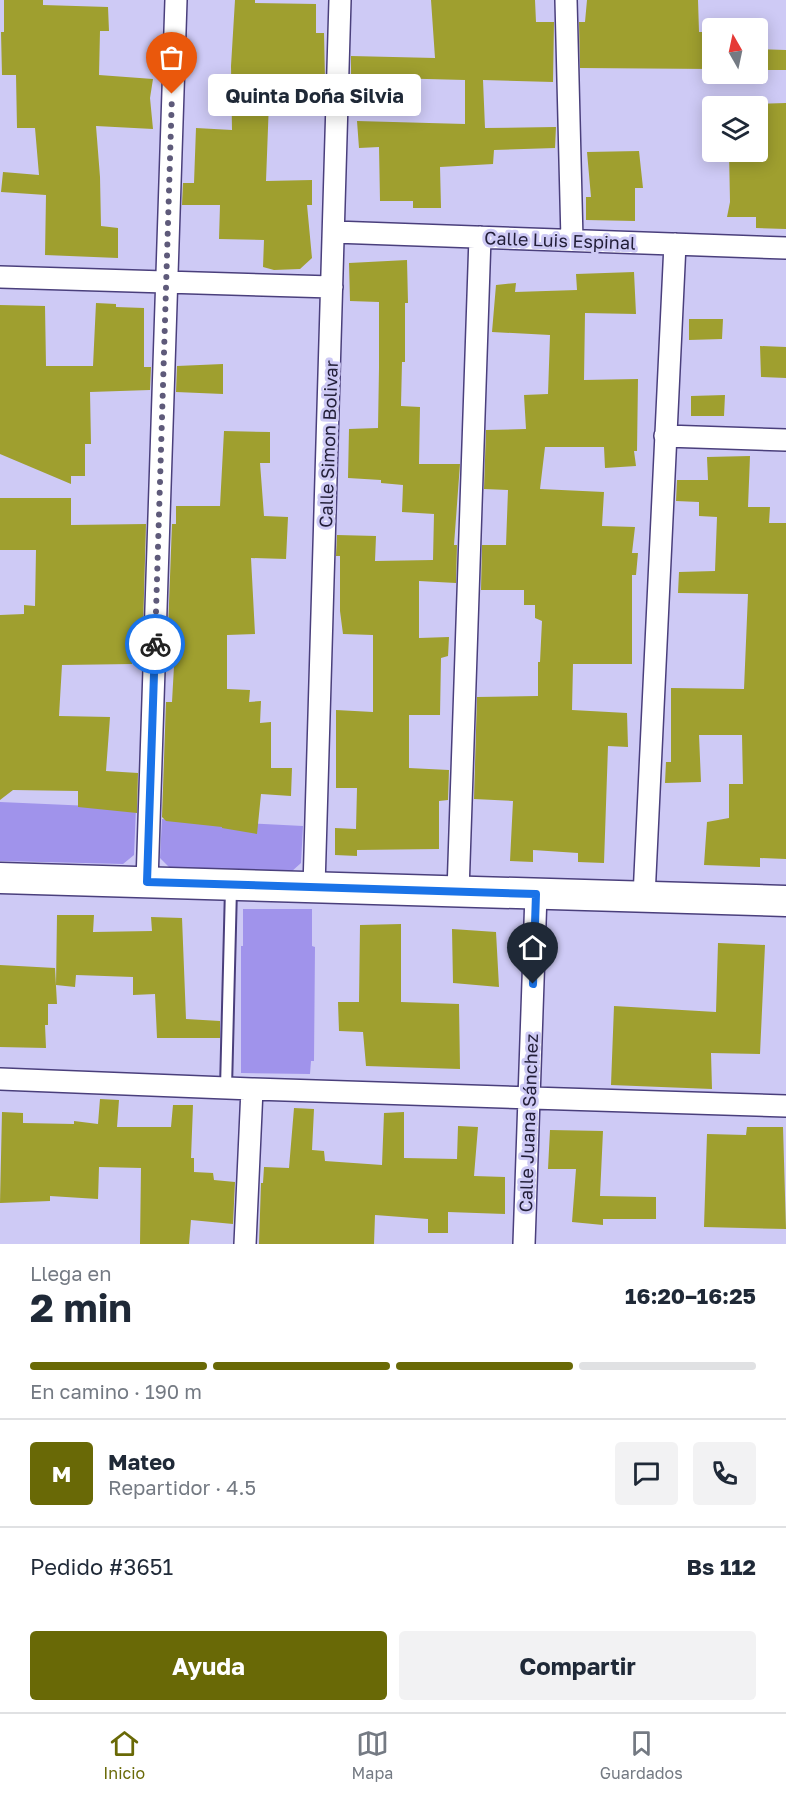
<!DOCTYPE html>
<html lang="es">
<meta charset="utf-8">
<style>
:root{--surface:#fff;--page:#f2f2f3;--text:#1f2937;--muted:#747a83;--line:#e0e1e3;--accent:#696906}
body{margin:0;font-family:"Golos Text",sans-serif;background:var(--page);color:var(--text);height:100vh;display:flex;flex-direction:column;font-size:22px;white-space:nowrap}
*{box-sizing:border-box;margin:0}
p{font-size:20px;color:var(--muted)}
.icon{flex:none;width:33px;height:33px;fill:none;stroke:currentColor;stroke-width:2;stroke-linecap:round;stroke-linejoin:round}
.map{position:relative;height:1244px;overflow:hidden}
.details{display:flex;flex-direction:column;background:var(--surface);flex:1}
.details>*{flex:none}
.needle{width:39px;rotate:351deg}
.buttons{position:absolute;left:702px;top:18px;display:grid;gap:12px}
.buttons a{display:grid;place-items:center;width:66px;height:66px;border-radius:6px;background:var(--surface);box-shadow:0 3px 15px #0003;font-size:30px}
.pin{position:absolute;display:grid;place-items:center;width:51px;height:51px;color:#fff;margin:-62px -26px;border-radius:50% 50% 50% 0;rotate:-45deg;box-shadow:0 0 6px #0007}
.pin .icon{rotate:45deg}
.courier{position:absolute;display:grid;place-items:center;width:60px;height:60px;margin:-30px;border:4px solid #1a73e8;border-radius:50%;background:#fff;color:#222;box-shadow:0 2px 8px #0007}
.bubble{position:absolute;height:42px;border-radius:6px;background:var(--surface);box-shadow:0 3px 15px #0003;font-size:20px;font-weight:700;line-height:42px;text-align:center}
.headline em{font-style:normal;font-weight:700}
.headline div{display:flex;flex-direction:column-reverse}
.headline{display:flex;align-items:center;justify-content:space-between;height:102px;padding:0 30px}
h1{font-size:39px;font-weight:700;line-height:45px}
.bar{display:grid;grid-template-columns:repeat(4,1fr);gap:9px 6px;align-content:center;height:72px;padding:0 30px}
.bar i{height:8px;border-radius:4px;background:var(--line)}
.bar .selected{background:var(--accent)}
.bar p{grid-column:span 4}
.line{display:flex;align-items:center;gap:15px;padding:0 30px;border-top:2px solid var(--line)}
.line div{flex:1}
.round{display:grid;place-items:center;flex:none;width:63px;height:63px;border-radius:6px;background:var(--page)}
.button{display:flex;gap:12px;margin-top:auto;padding:12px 30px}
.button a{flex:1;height:69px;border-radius:6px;background:var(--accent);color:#fff;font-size:24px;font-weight:700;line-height:69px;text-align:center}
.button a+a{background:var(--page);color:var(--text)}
.tabs{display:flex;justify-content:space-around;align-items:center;height:84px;border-top:2px solid var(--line);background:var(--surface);font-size:16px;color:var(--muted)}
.tabs a{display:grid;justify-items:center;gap:3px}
.tabs .selected{color:var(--accent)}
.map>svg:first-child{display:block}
</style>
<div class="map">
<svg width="786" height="1244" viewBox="0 0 786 1244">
<rect width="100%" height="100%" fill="#cecaf5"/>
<!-- green -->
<path fill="#a093eb" d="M0 802 136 808 134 855 123 864 0 861Z
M162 819 303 826 301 863 291 872 169 867 160 858Z
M243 909H312V946L315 947 314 1061H311L310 1074 241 1073V946H243Z"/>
<!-- building -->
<path fill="#9f9f2f" d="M4 0H43V5L108 7 109 31H100L99 75 153 79 150 98 153 129 96 126 100 177 101 226 118 228V258L45 255 46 195 1 192 3 172 39 175 35 128H17L16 75H2L1 32H4Z
M235 0H255V3L316 4V33H324L325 79 270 75 266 181 312 180V205H307L312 258 300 269 274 270 263 267 264 240 219 239 220 205H182L183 183H194L196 128 232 130 231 66Z
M431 0H535L536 22H554L553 82 483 80 485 128 556 127 555 148 494 150 493 164 440 167 441 208H413V201H380L379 147 359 148 357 121 465 124V80L351 77V56L435 58Z
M587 0H698L699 32H712V69L580 68 579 22H585Z
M758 49 786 50V70H758Z
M786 103V229L756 228V217H727L730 202 729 152H758V104Z
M639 151 643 188H635V221L586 220V197H591L587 152Z
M407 260 408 303H405V362H402L401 406 420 407 419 464H460L454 545H457L456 583 419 581V638L449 637 448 656 441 658 440 715H409V768L449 770 448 800 439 801V849L357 850V856L335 855V828L356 829 357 788H336V710L373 712V635L343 634 340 611V556H336L337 535 376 536 375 561 433 560 434 514 402 512 403 485 381 483V480L348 478 349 429 378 428 379 368V302L350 301 349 263Z
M634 272 636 314 585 313 584 380 638 379 637 451H634L636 466 605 468 604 447H545L540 489 604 492 602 526 635 527 632 553H638L636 575H632V664H573L572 710 627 713 628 747 608 746 604 863 578 862V853L533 850V862L510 861 513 801 474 799 477 697 538 696V662H540L542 621 535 618V605H524V590H481L482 545H506L508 490 484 489 486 430 526 429 524 395 548 394 550 335 492 332 496 285 516 283 515 292 577 290 576 274Z
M96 303 116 304V307L144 308V367H151L150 390 90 392 91 444H85V476H71V484L0 454V305L45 306 46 366H93Z
M689 319H723L722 339 689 340Z
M760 346 786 347V378L761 377Z
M223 364V394L176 392 177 366Z
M725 395 724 416H691V396Z
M224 431 270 432V463H260L264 516 288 517 286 559 251 558 255 634 227 635V689L250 690 249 702 261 701 260 723 271 722V768H292L291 796 261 794 257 834 222 828V827L166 821 162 817 166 702H172L176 630H168L172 524H176V506H220Z
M750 456 748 507H770L769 523H786V859L760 858V867L704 865 707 822 729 818V784H743L742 735H699L701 782 665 783 666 762H671V688L744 689 748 594 678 593 679 572 715 571 717 517 699 516V502L676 501 677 480H708L707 457Z
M0 498H71V525L146 524 143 628H133L132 664 62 665 59 716 110 717 106 771 138 773 137 813 78 807V791L13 790 0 800V615L24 614V605L35 606 36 550H0Z
M57 915H94L93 932 152 931 151 917 182 918 186 1019 220 1021V1038H157L155 994 133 995V977L76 975 75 987 56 985Z
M401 924V1002L459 1004 460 1069 366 1066 363 1032 339 1031 338 1002H359L360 925Z
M452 929 496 932 499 987 453 983Z
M718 943 765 945 760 1054 711 1053 712 1089 611 1085 614 1006 716 1012Z
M0 965 55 968 57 1004H48V1025H45L46 1048 0 1047Z
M100 1099 119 1100 117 1127H171L173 1105H193L191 1158H194V1172L213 1173 214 1180 235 1182 233 1224 191 1220 189 1244H140L141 1168 99 1167 98 1199 50 1196V1201L0 1203 2 1112 23 1113V1123L74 1124V1121L98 1124Z
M294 1108 314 1109 312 1150 324 1151 325 1161 382 1165 384 1113 404 1112V1158L457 1159 458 1126 478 1127 474 1176 505 1177V1214L448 1212V1233H428V1219L375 1215 374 1244H259L261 1183H263L264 1167 289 1168Z
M747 1127H783L786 1229 704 1227 707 1134 746 1135Z
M550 1130 603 1131 600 1196 656 1197V1219H603V1225L572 1222 576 1169H548Z"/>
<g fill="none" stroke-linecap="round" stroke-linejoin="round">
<!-- service casing -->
<g stroke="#4a3f7c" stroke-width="14">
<path id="service" d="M226 1088 231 888"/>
</g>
<!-- minor casing -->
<g stroke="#4a3f7c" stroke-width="24">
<path id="minor" d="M566 0 572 240
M334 232 786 248
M0 277 332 287
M665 436 786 440
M147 882 176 0
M314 887 340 0
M458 892 480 237
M644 897 675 244
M0 1079 252 1089 786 1106
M245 1244 252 1089
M524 1244 536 894"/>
</g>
<!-- secondary casing -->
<g stroke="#4a3f7c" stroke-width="33">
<path id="secondary" d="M0 878 786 901"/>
</g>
<!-- service -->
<use href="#service" stroke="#fff" stroke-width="10"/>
<!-- minor -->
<use href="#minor" stroke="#fff" stroke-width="21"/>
<!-- secondary -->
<use href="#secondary" stroke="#fff" stroke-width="30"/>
</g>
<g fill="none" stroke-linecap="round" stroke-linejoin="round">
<!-- done -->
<path stroke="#5e5a7a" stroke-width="6" stroke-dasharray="0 10.8" d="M155 644 172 94"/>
<!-- route -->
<path stroke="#1a73e8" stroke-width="8" d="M155 644 147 882 536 894 533 984"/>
</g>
<g text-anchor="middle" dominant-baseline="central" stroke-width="6" stroke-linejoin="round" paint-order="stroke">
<!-- street labels -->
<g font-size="18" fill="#221e38" stroke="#cecaf5">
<text transform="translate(560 240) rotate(2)">Calle Luis Espinal</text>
<text transform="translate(328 444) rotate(-88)">Calle Simon Bolivar</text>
<text transform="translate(528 1123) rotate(-88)">Calle Juana Sánchez</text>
</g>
</g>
</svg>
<div class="buttons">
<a><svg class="needle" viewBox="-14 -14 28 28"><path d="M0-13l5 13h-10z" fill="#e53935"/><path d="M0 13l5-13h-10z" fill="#747a83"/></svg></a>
<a><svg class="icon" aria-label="layers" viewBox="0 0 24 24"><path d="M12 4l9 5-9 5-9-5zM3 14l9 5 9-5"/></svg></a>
</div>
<div class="pin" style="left:172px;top:94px;background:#ea580c"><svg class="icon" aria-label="bag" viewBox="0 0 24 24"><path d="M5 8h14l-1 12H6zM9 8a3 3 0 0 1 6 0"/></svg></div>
<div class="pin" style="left:533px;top:984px;background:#1f2937"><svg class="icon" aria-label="home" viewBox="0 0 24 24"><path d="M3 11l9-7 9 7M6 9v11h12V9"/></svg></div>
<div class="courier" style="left:155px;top:644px"><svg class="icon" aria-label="bike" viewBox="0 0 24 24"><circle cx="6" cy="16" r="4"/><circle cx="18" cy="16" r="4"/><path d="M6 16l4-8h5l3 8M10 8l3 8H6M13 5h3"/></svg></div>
<div class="bubble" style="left:208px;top:74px;width:213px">Quinta Doña Silvia</div>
</div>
<section class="details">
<div class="headline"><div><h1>2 min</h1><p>Llega en</p></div><em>16:20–16:25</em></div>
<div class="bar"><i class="selected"></i><i class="selected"></i><i class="selected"></i><i></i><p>En camino · 190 m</p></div>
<div class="line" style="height:108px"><b class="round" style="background:var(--accent);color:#fff">M</b><div><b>Mateo</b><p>Repartidor · 4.5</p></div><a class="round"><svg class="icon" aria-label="chat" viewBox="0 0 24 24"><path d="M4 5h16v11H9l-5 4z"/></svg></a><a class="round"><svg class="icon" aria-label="phone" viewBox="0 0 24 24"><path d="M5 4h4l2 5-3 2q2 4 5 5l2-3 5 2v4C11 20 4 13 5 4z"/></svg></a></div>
<div class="line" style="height:78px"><div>Pedido #3651</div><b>Bs 112</b></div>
<div class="button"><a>Ayuda</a><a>Compartir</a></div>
</section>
<nav class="tabs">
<a class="selected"><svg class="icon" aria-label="home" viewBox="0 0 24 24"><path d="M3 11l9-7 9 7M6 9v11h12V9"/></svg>Inicio</a>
<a><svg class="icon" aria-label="map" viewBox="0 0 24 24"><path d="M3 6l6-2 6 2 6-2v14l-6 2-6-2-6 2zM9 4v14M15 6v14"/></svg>Mapa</a>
<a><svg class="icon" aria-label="saved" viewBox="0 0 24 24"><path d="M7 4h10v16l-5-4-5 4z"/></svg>Guardados</a>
</nav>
